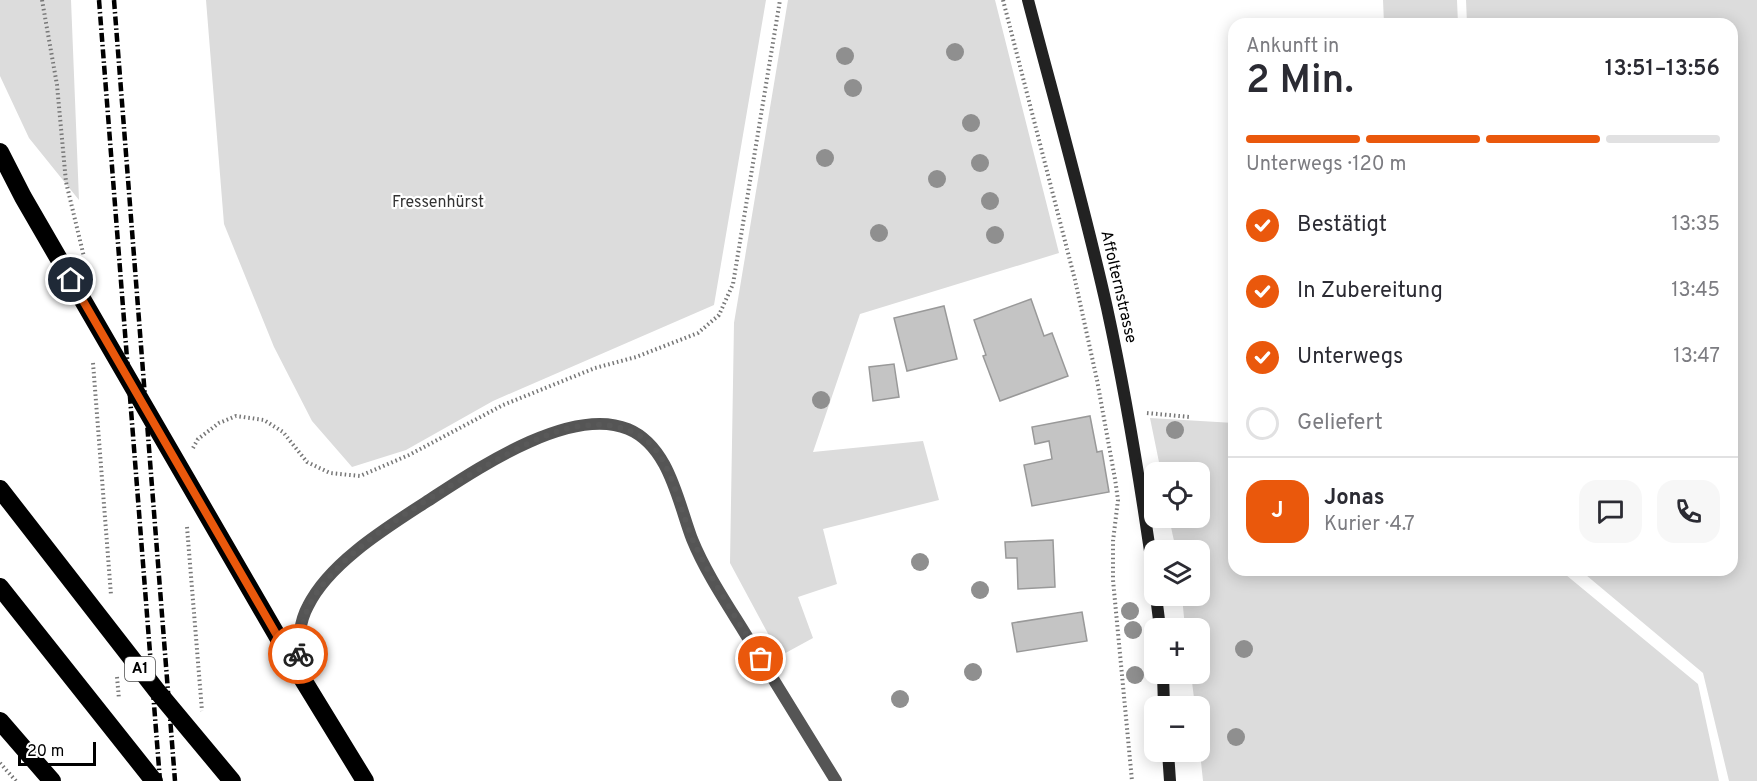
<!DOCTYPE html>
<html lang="de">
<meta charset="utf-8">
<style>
:root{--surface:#fff;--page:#f7f7f7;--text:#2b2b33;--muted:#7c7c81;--line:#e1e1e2;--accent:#ea580c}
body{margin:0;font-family:Overpass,sans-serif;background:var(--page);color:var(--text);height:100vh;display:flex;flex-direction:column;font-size:22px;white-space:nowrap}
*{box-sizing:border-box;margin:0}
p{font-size:20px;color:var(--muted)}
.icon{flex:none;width:33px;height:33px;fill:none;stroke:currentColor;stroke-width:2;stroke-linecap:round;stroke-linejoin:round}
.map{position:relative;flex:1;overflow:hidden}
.panel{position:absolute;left:1228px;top:18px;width:510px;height:558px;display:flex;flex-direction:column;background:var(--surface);border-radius:18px;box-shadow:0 3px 15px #0003}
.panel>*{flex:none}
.buttons{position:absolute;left:1144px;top:462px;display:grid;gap:12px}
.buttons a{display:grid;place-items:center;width:66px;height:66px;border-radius:12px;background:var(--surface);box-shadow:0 3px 15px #0003;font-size:30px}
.scale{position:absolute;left:18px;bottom:15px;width:78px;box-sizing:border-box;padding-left:6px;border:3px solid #000;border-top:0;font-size:16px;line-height:21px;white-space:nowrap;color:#000;-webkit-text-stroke:4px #fff;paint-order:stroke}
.pin{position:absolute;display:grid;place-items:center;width:51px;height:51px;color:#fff;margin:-26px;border:3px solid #fff;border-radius:50%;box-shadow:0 2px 6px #0007}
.courier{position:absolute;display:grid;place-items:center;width:60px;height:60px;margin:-30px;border:4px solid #ea580c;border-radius:50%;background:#fff;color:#222;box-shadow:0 2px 8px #0007}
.head em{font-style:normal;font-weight:600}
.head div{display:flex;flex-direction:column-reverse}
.head{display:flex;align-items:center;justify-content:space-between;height:102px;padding:0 18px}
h1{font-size:39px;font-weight:600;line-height:45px}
.bar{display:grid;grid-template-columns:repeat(4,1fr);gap:9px 6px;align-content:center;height:72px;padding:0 18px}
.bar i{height:8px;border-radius:4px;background:var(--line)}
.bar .selected{background:var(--accent)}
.bar p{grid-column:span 4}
.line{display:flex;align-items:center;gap:15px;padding:0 18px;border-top:2px solid var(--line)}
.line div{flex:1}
.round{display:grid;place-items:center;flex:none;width:63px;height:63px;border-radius:18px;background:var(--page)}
ol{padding:0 18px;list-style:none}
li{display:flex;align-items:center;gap:18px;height:66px}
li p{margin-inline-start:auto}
li .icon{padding:6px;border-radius:50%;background:var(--accent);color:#fff;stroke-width:4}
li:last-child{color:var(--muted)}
li i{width:33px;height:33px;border:3px solid var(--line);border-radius:50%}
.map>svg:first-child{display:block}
</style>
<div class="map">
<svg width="1757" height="781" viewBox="0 0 1757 781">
<rect width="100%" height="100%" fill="#fff"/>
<!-- green -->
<path fill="#dcdcdc" d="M0 0H71L79 200 29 138 0 76Z
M206 0H766L714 305 493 401 406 450 352 467 312 421 274 347 224 224Z
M788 0H995L1059 253 860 314 813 452 923 441 939 500 823 529 837 584 798 597 813 638 780 656 730 563 734 323Z
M1383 0H1457L1458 24H1384Z
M1466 0H1757V781H1729L1703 673 1580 570H1732V24H1467Z
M1150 418 1234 423V570H1560L1698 684 1719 781H1203L1200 752V706H1195L1191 674H1200V628H1185L1182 596H1200V550H1176L1169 518H1200V472H1161Z"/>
<!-- building -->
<path fill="#c4c4c4" stroke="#999" stroke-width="1.5" d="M1031 299 1044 336 1052 333 1068 376 1000 401 983 356 986 355 974 320Z
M944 306 957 359 907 371 894 318Z
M894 364 899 397 873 401 869 367Z
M1090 416 1097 452 1102 451 1109 492 1032 506 1024 465 1052 459 1049 441 1035 444 1032 427Z
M1053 540 1055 587 1018 589 1017 558H1006L1005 542Z
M1082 612 1087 641 1017 652 1012 623Z"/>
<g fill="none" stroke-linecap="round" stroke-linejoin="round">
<!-- path -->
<path stroke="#777" stroke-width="4" stroke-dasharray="1.5 3" stroke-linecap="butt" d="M42 0 57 85 66 182 84 257
M1003 0 1075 280 1097 380 1115 479 1118 500 1113 541V580L1132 781
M93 363 111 595
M1147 413 1190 417
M193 448 198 439 219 423 236 416 264 420 283 432 307 462 330 473 360 476 409 455 503 405 595 368 636 357 698 333 719 315 733 284 780 0
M187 527 202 711
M117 677 119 699
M0 763 16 781"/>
<!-- lane -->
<path stroke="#555" stroke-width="12" d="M297 668C298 648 298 624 308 606 329 563 386 528 426 502 474 471 569 405 628 429 669 446 678 502 692 539 705 571 725 601 743 630 774 680 805 730 836 781"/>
<!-- secondary -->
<path stroke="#222" stroke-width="12" d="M1028 0C1055 103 1084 205 1107 308 1127 400 1142 493 1155 586
M1156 596 1160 628
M1163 674 1164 706
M1168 752 1170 781"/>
<!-- highway -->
<path stroke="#000" stroke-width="18" d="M0 152 23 197 297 670 365 781
M0 489 157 691 232 781
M0 587 154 781
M0 721 52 781"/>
<!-- rail -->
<path stroke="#000" stroke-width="4.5" stroke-dasharray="9 3 1.5 3" stroke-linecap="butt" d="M99 0 160 781
M114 0 175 781"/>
</g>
<!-- trees -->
<g fill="#8f8f8f">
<circle cx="955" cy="52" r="9"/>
<circle cx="845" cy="56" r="9"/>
<circle cx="853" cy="88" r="9"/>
<circle cx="971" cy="123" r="9"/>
<circle cx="825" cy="158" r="9"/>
<circle cx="980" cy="163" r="9"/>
<circle cx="937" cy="179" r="9"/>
<circle cx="990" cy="201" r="9"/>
<circle cx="879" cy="233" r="9"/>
<circle cx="995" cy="235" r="9"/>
<circle cx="821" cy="400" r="9"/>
<circle cx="1175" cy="430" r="9"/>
<circle cx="920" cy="562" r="9"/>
<circle cx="980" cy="590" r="9"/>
<circle cx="1130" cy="611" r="9"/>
<circle cx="1133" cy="630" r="9"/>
<circle cx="1244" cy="649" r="9"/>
<circle cx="973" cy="672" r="9"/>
<circle cx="1135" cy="675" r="9"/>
<circle cx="900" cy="699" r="9"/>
<circle cx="1236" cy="737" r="9"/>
</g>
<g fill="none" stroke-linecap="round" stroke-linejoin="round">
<!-- done -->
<path stroke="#595959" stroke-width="6" stroke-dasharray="0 10.8" d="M298 654C300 629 305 607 321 587 359 537 438 492 493 462 515 450 538 437 562 430 590 422 621 422 645 439 673 460 680 514 695 545 714 584 738 621 761 659"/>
<!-- route -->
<path stroke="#ea580c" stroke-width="8" d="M71 280 297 670 298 654"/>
</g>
<g text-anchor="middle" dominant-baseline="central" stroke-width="4.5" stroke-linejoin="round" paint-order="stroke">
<!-- shield labels -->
<rect fill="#fff" stroke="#4c4c4c" stroke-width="1.5" x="125" y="657" width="30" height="24" rx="4.5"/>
<g font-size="15" font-weight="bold" fill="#000">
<text x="140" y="669">A1</text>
</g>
<!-- park labels -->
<g font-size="16" fill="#333" stroke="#fff">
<text x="438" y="203">Fressenhürst</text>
</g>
<!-- street labels -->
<g font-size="16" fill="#000" stroke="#fff">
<text transform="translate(1118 287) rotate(77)">Affolternstrasse</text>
</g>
</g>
</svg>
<div class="buttons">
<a><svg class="icon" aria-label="locate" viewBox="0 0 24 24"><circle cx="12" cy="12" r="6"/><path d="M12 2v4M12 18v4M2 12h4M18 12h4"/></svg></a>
<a><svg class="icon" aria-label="layers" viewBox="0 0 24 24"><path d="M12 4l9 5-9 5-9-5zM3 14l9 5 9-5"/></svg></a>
<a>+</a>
<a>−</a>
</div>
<div class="scale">20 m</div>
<div class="pin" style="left:761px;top:659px;background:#ea580c"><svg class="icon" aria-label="bag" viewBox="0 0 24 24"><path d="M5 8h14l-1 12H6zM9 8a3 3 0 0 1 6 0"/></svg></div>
<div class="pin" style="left:71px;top:280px;background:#1f2937"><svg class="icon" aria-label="home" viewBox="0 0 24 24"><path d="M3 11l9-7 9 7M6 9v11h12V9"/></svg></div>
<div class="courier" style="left:298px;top:654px"><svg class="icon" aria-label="bike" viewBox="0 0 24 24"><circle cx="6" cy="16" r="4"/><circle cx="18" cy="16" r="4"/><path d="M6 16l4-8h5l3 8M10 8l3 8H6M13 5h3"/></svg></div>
<section class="panel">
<div class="head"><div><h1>2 Min.</h1><p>Ankunft in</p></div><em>13:51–13:56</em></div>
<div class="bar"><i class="selected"></i><i class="selected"></i><i class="selected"></i><i></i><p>Unterwegs · 120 m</p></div>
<ol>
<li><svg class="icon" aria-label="check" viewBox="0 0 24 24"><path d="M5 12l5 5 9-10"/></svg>Bestätigt<p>13:35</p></li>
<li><svg class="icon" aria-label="check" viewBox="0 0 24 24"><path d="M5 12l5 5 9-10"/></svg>In Zubereitung<p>13:45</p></li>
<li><svg class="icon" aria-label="check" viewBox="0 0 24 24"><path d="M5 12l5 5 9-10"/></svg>Unterwegs<p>13:47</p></li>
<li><i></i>Geliefert</li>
</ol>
<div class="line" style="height:108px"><b class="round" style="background:var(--accent);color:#fff">J</b><div><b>Jonas</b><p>Kurier · 4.7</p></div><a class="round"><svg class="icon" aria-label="chat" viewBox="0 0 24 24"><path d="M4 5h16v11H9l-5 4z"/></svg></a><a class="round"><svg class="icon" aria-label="phone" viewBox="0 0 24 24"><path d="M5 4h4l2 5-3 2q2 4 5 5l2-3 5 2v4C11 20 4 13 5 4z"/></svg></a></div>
</section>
</div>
